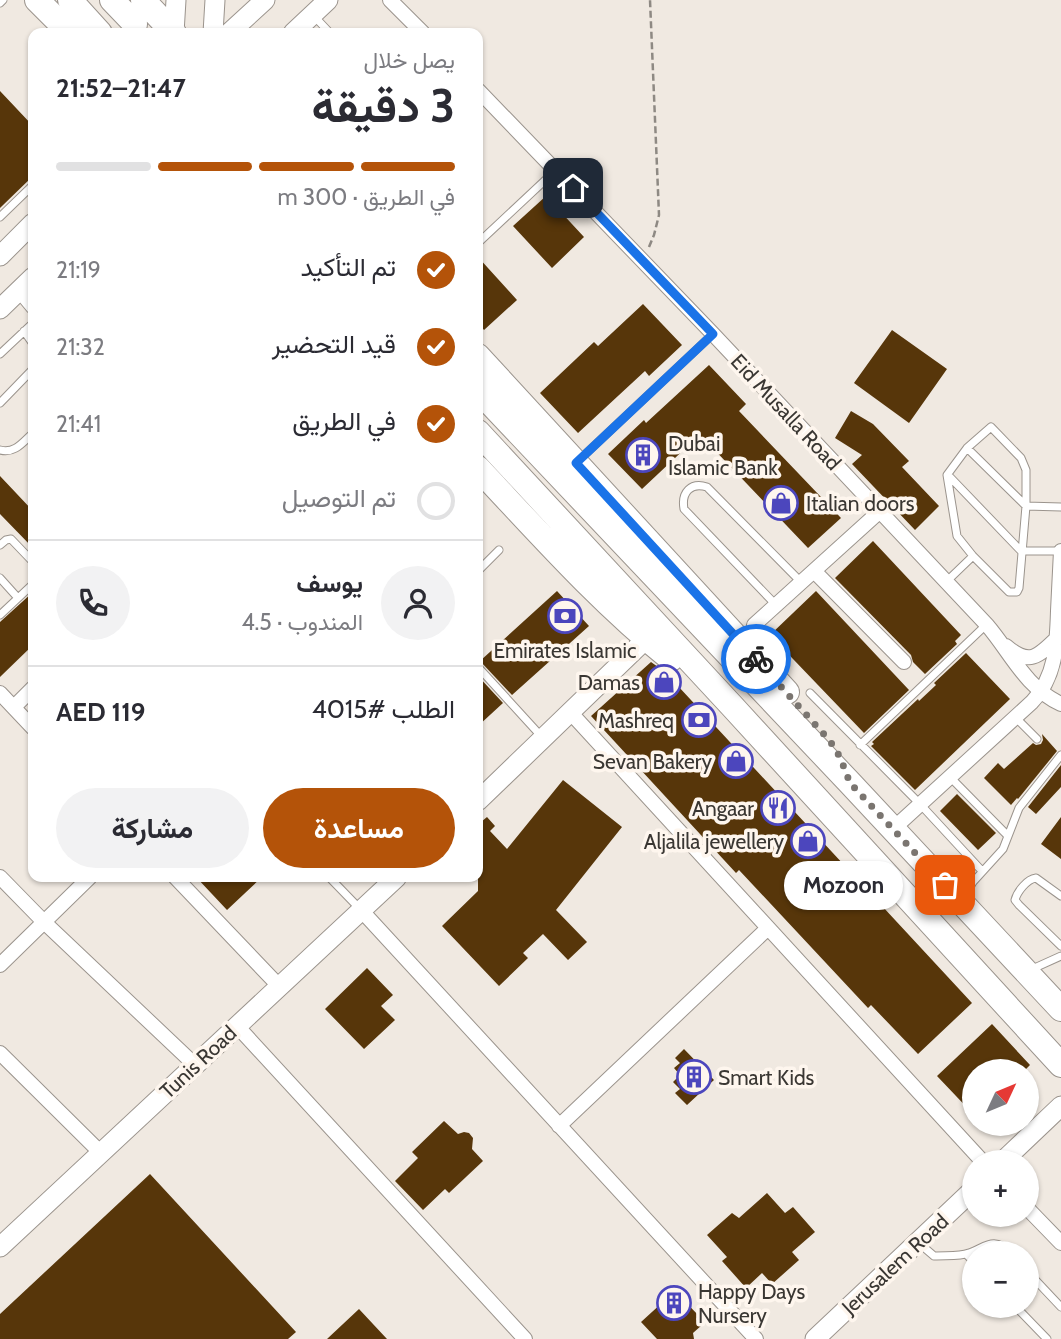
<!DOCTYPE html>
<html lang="ar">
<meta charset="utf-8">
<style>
:root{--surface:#fff;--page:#f2f2f3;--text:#2b2b33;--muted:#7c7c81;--line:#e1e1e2;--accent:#b45309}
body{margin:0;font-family:Cabin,Vazirmatn,sans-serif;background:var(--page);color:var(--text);direction:rtl;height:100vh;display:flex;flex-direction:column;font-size:26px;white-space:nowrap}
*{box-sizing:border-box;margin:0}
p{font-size:23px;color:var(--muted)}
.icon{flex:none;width:38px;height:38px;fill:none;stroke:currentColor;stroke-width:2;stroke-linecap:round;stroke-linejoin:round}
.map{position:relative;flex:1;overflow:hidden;direction:ltr}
.drawer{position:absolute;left:28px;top:28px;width:455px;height:854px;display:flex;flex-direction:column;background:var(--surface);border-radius:14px;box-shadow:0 2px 5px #0004;direction:rtl}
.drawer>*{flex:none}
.needle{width:46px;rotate:46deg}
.tools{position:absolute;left:962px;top:1059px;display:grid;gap:14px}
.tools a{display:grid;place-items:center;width:77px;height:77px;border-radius:50%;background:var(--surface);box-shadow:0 2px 5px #0004;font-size:35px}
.pin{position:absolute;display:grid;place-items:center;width:60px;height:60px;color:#fff;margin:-30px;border-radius:14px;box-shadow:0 4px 10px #0006}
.courier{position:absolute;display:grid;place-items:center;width:70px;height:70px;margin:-35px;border:5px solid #1a73e8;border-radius:50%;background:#fff;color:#222;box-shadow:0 2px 9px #0007}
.bubble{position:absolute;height:49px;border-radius:24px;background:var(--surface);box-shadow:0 2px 5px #0004;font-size:23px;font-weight:700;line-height:49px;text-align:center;direction:rtl}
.headline em{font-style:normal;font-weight:700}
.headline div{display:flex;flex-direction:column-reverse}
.headline{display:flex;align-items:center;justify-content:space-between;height:119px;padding:0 28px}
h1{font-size:46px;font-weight:700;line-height:52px}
.bar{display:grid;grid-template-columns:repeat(4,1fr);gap:10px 7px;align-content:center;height:84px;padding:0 28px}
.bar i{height:9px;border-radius:5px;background:var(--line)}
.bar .selected{background:var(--accent)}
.bar p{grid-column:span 4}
.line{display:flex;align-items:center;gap:18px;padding:0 28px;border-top:2px solid var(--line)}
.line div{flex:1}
.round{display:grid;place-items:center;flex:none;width:74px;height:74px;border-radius:37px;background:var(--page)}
ol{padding:0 28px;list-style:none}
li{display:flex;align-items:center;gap:21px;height:77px}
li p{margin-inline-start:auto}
li .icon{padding:7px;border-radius:50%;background:var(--accent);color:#fff;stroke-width:4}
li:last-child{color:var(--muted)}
li i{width:38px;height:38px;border:4px solid var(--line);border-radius:50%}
.cta{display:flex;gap:14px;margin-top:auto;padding:14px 28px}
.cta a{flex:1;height:80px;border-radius:42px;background:var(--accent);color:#fff;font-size:28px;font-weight:700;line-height:80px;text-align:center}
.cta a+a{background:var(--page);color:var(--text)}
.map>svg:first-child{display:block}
</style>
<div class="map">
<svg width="1061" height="1339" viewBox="0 0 1061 1339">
<rect width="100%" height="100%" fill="#f0e9e1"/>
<!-- building -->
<path fill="#57360a" d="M0 91 33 126V176L0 208Z
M546 196 584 237 552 268 513 226Z
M478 257 517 300 484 330 478 323Z
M643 304 682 345 649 376 645 371 578 433 540 393 594 342 598 346Z
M892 330 947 369 909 423 854 383Z
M709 365 746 404 739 411 841 518 808 548 706 441 697 449 691 443 642 489 608 454 644 420 646 423Z
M851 411 873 424 909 461 902 467 939 506 915 530 852 464 862 455 835 438Z
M0 476 33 511V548L0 514Z
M873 541 961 635 955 641 957 644 925 674 913 662 911 655 835 578Z
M557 591 589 626 512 695 480 661Z
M816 591 909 690 864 733 770 635Z
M33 592V645L0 677V622Z
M966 653 1010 699 915 790 871 746 874 744 872 742 918 699 919 701 936 685 934 683Z
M651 662 665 672 972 1003 918 1054 871 1005 868 1008 739 870 736 873 591 716Z
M478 676 503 703 478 726Z
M1042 734 1057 751 1018 799 1017 798 1011 805 984 778 998 763 1004 769 1033 743 1036 745 1041 744 1043 740Z
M1061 765V787L1036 814 1028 807Z
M563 780 622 827 556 910 587 942 568 960 543 934 523 953 528 958 499 986 442 926 478 891V818L481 822 487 817 495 826 490 831 507 849Z
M957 794 996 833 978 850 940 811Z
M1061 817V859L1041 844Z
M196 877H262L227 910Z
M367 968 393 995 381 1006 395 1020 364 1049 325 1009Z
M992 1024 1030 1065 1024 1071H975V1116L937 1076Z
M684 1049 714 1080 687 1105 675 1093 680 1089 673 1082 680 1075 674 1068 680 1063 675 1058Z
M444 1121 458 1134 464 1132 469 1133 473 1138 472 1149 483 1161 449 1193 445 1189 423 1210 395 1181 418 1158 412 1152Z
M150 1174 296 1332 288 1339H0V1314Z
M767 1193 785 1213 793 1207 815 1232 792 1252 799 1260 772 1284 762 1273 746 1288 722 1261 727 1257 707 1235 732 1213 739 1218Z
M675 1291 699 1316 696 1319 702 1325 693 1333 694 1339H657L641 1322Z
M359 1309 387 1339H327Z"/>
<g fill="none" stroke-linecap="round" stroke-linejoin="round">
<!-- lane casing -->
<g stroke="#9b948d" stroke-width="9">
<path id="lane" d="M0 3 3 0
M313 15 330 33
M0 217 33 185
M478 243 556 170
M24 331 33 344
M0 354 33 323
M0 403 33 369
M991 427 1021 458 1026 470V506L1019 588 1017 592H1009L973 556 957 536 947 475 967 448Z
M967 448 1026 506 1061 507
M0 450C15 454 23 442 33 433
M579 460 713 334
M948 475 1021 551H1061
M0 545 6 540 11 539 33 562
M478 571 499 550
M0 578 18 598
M946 582 973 556
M776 605 684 509C681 492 691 482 707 487L801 582
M0 615 33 584
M478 667 541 736
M810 693 920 804 982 871
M1015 717 1037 739
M860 745 986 625
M950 777 1008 836
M329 877 360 909
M1061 896 1036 878C1027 879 1017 892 1015 900L1019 905 1061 946
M964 897 973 882 1003 849 1019 808 1061 755
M1030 970 1061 956
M920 1244 934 1256C945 1255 959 1257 969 1253 985 1248 993 1235 1011 1253
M967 1255 975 1263
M1027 1271 1061 1307
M1015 1306 1047 1339"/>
</g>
<!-- street casing -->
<g stroke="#9b948d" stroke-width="16">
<path id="street" d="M390 0 423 33
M478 90 713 334 987 625C1011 653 1025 687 1061 704
M19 290 33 307
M814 571 904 662
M754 625 880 511
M1006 646C1029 666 1038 657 1057 638
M0 693 33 728
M14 707 33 688
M570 712 983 1162
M893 829 1032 702C1056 677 1057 644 1058 611 1059 591 1060 571 1061 551
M0 877 44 922 195 1065
M175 877 279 986
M361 910 756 1339
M0 965 90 877
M237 1026 525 1339
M0 1053 101 1153
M559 1126 768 928
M1027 1208 1061 1243"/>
</g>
<!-- secondary casing -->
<g stroke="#9b948d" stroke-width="21">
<path id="secondary" d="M174 33 176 0
M213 33 215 0
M229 33 265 0
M293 33 328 0
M0 256 33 223
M0 309 33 277
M478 801 646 639
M1002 1162 1061 1106
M0 1247 397 877
M815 1339 975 1188"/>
</g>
<!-- highway casing -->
<g stroke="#9b948d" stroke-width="26">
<path id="highway" d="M37 0 70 33
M70 0 100 33
M112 0 135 24
M143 0 174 33
M478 356 787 692
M478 390 850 783 1061 1009
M478 432 732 706 1061 1065
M478 468C540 534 600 602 671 659"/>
</g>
<!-- path -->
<path stroke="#8e8983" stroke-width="2.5" stroke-dasharray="7 3.5" stroke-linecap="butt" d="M649 247 654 235 659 215 650 0"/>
<!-- lane -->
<use href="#lane" stroke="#fff" stroke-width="7"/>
<!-- street -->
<use href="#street" stroke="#fff" stroke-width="14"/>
<!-- secondary -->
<use href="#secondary" stroke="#fff" stroke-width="19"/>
<!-- highway -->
<use href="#highway" stroke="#fff" stroke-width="24"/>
</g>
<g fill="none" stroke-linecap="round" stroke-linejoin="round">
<!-- done -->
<path stroke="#7a7570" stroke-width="7" stroke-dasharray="0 12.6" d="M756 659 830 741 840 757 850 783 945 885"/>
<!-- route -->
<path stroke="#1a73e8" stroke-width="9" d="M573 188 713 334 576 463 756 659"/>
</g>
<!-- icons -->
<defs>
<g id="building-ring" transform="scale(1.75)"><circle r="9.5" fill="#fef6ee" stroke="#4c46bd" stroke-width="1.5"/><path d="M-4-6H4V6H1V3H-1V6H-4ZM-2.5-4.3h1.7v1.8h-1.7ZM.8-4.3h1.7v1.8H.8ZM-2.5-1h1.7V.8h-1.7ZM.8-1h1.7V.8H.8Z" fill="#4c46bd"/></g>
<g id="shop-ring" transform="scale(1.75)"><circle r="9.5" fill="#fef6ee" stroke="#4c46bd" stroke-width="1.5"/><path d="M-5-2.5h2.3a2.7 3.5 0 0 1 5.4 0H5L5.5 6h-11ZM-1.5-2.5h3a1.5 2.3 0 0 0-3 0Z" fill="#4c46bd"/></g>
<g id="bank-ring" transform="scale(1.75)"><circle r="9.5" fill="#fef6ee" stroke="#4c46bd" stroke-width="1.5"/><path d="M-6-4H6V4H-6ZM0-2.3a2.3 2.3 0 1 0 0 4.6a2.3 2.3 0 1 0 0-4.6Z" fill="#4c46bd"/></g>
<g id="restaurant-ring" transform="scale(1.75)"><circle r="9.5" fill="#fef6ee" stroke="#4c46bd" stroke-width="1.5"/><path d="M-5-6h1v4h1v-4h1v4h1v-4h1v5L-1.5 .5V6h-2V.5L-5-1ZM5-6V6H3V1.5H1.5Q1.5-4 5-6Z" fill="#4c46bd"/></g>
</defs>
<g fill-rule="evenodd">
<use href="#building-ring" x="643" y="455"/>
<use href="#shop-ring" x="781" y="503"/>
<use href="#bank-ring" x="565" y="616"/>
<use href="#shop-ring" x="664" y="682"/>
<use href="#bank-ring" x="699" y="720"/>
<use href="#shop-ring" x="736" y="761"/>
<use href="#restaurant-ring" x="778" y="808"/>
<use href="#shop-ring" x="808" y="841"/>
<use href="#building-ring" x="694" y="1077"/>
<use href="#building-ring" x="674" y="1303"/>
</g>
<g text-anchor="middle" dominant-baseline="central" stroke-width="7" stroke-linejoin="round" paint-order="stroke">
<!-- street labels -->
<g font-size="21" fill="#3a3733" stroke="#fef6ee">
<text transform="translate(786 412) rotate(47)">Eid Musalla Road</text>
<text transform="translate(198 1062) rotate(-43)">Tunis Road</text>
<text transform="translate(895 1264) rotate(-43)">Jerusalem Road</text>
</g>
<!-- poi labels -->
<g font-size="21" fill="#3a3733" stroke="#fef6ee" text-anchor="end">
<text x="668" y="443" text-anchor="start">Dubai<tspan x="668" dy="24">Islamic Bank</tspan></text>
<text x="806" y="503" text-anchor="start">Italian doors</text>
<text x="565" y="650" text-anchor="middle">Emirates Islamic</text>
<text x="640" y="682">Damas</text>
<text x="674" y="720">Mashreq</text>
<text x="712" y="761">Sevan Bakery</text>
<text x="754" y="808">Angaar</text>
<text x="784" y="841">Aljalila jewellery</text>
<text x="718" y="1077" text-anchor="start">Smart Kids</text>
<text x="698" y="1291" text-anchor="start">Happy Days<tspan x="698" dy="24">Nursery</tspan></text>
</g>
</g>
</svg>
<div class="tools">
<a><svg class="needle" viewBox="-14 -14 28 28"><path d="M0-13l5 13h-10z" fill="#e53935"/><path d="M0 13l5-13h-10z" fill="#7c7c81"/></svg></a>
<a>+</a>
<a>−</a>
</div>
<div class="pin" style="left:945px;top:885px;background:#ea580c"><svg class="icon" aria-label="bag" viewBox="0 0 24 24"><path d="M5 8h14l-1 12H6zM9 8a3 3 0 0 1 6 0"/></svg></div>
<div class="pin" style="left:573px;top:188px;background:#1f2937"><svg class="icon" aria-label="home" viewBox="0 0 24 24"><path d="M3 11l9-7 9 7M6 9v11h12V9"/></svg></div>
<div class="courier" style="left:756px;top:659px"><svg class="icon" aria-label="bike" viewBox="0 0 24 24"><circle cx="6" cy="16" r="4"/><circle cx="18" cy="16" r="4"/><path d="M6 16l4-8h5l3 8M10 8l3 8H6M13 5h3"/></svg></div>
<div class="bubble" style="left:784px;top:861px;width:119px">Mozoon</div>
<section class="drawer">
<div class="headline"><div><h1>3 دقيقة</h1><p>يصل خلال</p></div><em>21:47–21:52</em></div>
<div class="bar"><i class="selected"></i><i class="selected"></i><i class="selected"></i><i></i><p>في الطريق · 300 m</p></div>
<ol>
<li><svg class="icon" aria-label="check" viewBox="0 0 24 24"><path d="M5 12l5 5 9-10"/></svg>تم التأكيد<p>21:19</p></li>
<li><svg class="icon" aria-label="check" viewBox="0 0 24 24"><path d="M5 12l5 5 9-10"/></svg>قيد التحضير<p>21:32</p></li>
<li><svg class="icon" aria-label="check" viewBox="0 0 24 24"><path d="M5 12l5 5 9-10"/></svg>في الطريق<p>21:41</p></li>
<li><i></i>تم التوصيل</li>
</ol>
<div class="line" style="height:126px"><a class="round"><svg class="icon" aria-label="person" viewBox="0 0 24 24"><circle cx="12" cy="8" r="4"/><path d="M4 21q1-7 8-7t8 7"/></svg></a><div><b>يوسف</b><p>المندوب · 4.5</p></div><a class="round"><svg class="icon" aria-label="phone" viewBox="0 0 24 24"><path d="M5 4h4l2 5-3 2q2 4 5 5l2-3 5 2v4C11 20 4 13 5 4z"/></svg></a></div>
<div class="line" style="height:91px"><div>الطلب #4015</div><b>AED 119</b></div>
<div class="cta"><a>مساعدة</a><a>مشاركة</a></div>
</section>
</div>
